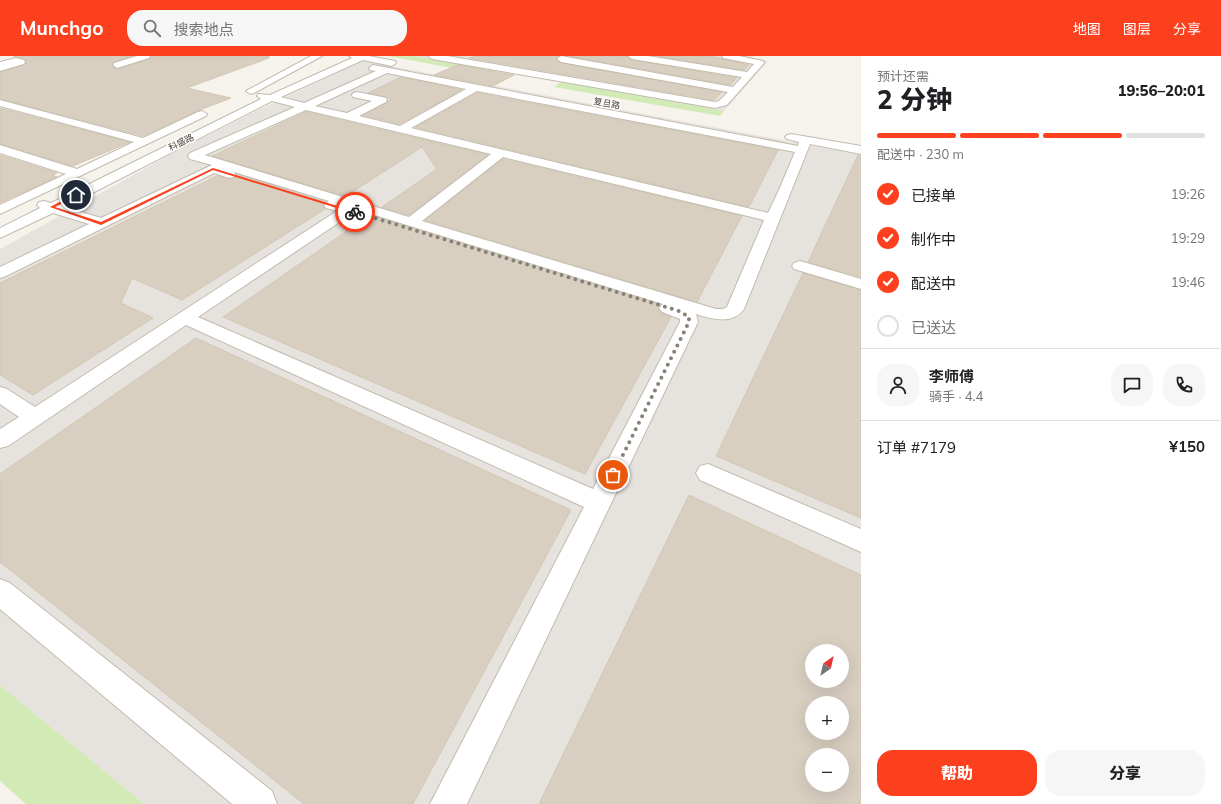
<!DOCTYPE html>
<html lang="zh">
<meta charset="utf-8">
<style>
:root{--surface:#fff;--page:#f6f6f6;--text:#202124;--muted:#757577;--line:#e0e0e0;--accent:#fc3f1d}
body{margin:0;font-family:Mulish,"Noto Sans SC",sans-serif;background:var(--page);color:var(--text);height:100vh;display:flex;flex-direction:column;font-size:15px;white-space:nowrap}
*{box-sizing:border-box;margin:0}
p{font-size:13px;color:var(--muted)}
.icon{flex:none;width:22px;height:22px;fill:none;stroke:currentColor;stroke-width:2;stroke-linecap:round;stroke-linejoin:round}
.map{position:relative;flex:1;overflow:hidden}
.sheet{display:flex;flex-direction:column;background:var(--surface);width:360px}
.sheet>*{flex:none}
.needle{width:26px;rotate:34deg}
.fabs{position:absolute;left:805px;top:588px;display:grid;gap:8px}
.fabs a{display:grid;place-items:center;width:44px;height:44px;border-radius:50%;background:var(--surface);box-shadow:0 4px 16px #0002;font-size:20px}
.pin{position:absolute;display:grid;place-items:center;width:34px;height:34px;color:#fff;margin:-17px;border:2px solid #fff;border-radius:50%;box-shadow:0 1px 4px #0007}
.courier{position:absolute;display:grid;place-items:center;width:40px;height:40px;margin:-20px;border:3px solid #fc3f1d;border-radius:50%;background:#fff;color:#222;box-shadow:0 1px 5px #0007}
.summary em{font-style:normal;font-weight:800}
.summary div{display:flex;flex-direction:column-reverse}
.summary{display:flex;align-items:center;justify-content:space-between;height:68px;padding:0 16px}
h1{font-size:26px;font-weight:800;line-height:30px}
.bar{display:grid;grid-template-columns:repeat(4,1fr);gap:6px 4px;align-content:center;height:48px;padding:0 16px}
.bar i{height:5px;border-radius:3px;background:var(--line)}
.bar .active{background:var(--accent)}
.bar p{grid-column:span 4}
.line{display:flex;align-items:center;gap:10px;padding:0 16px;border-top:1px solid var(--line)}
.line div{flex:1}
.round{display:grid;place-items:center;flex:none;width:42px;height:42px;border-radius:16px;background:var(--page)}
ol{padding:0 16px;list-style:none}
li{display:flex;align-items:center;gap:12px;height:44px}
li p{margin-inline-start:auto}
li .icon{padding:4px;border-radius:50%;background:var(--accent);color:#fff;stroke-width:4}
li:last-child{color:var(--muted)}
li i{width:22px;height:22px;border:2px solid var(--line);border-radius:50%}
.action{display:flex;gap:8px;margin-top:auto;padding:8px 16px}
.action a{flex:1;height:46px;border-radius:16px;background:var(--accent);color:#fff;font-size:16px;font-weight:800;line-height:46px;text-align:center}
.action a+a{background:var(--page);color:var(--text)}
header{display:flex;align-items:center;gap:24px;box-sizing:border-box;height:56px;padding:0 20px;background:var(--accent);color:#fff}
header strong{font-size:19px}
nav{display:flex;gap:22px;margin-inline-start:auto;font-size:14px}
.search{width:280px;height:36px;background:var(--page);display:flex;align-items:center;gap:10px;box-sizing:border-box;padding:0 14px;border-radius:16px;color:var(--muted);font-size:15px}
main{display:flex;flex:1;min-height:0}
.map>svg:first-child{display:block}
</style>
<header>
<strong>Munchgo</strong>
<div class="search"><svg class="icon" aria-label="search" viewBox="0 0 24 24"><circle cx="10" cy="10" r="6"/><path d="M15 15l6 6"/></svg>搜索地点</div>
<nav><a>地图</a><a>图层</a><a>分享</a></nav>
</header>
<main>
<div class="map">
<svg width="861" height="748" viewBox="0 0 861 748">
<rect width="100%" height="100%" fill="#f6f3ec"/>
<!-- industrial -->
<path fill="#e6e2dd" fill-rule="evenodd" d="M413 0H754L752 2 768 5 724 55Z
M363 5 861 99V748H144L0 629V193L173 97 256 55ZM812 595H842V625H812ZM812 647H842V677H812ZM812 699H842V729H812Z"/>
<!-- green -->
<path fill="#d2eab5" d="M388 0H413L498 15 490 19Z
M561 26 724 55 720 60 554 31Z
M0 629 144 748H26L0 725Z"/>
<!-- building -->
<path fill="#d8cfc1" stroke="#d3c7b4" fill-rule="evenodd" d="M13 0H132L113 6 112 10 117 13 149 3 151 0H269V2L187 32 231 42 197 55 143 80 0 43V16L24 9 26 7 24 3Z
M476 0H558L556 3 561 7 722 36 714 44 470 2Z
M569 0H627L632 4 737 22 730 29Z
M657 0H710L749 9 744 14Z
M457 9 514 19 493 30 434 19Z
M401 21 462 34 400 68 363 59 392 43 386 41 368 37Z
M477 37 778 94 749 151 415 71Z
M0 52 130 86 73 110 0 88Z
M306 56 348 66 488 99 409 159 382 151 437 113 422 91 346 140 212 100Z
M0 99 57 117 52 119 57 121 0 147Z
M858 99H861V221L808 206Z
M503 103 742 160 697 246 425 164Z
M236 118 326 146 323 149 325 153 182 244 132 222 121 247 153 262 33 339 0 319V227L217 120 229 123 234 122Z
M370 159 660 249 658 252 661 257 671 261 585 418 223 261Z
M803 217 861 234V462L716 400Z
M196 282 571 454 413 748H304L0 506V418Z
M689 439 861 519V748H539ZM812 595H842V625H812ZM812 647H842V677H812ZM812 699H842V729H812Z"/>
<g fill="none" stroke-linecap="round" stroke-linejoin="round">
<!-- minor casing -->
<g stroke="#c2bbae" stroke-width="2">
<path id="minor" d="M137 0H150L149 2 117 12 113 9 114 7Z
M311 0H322L254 37 251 38 246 35Z
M349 0H369L395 5 396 7 392 10 363 4 281 41 304 47 376 15 370 14 369 12 373 9 798 90 799 86 787 83 785 81 787 79 791 78 861 90V98L810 88 744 253C733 269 712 263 696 258L698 266 467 748H430L584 451 186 269 8 390 0 392V373L19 361 0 348V331L7 333 35 351 337 155 326 152 324 149 329 145 234 116 235 118 234 121 229 122 214 117 6 220 0 222V211L89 168 53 157 0 182V172L40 152 37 149 39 146 44 145 51 147 261 43 257 40 258 38 270 39 352 2ZM387 17 466 33 400 70 359 60 386 46 387 44 386 42 382 41 357 36 353 37 352 39 353 41 372 45 347 57 315 50ZM477 35 795 96 779 134 768 157 411 72ZM272 45 295 51 190 97 188 100 190 103 212 109 101 162 65 151ZM306 54 491 98 409 161 205 99ZM503 101 764 164 727 251 723 253H716L422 165ZM355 153 663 248 659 252 662 256 680 263V266L593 433 198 261 353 157Z
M428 0H447L715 46 719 45 728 36 561 6 557 3 561 0 733 31 742 21 632 3 628 0H648L747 16 754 8 723 2 722 0H739L763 5 764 7 727 49 715 52 432 3Z
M16 2 24 4 25 6 24 8 0 15V6Z
M0 44 143 82 198 56 202 55 207 58 206 60 0 158V149L66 118 0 97V89L77 113 134 86 0 50Z
M800 205 861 223V233L794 213 792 210 794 207Z
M708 408 861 473V496L700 424 696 417 700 410Z
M0 523 10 527 272 735 277 748H232L0 553Z"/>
</g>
<!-- minor -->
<use href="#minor" fill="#fff" fill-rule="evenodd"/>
</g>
<!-- route -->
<path fill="#fc3f1d" d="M213 112 357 156 353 157 213 114 101 169 50 151 75 138H78V140L55 151 101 166Z"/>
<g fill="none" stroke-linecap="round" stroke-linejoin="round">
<!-- done -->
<path stroke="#878178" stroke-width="4" stroke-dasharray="0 7.2" d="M355 156 679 255 689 261V266L613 419"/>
</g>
<g text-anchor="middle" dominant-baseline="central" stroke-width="3" stroke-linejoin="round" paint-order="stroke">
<!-- far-street labels -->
<g font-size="9" fill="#4b4439" stroke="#fff">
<text transform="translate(607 47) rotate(10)">复旦路</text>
<text transform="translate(181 86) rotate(-26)">科盛路</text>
</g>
</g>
</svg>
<div class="fabs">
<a><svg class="needle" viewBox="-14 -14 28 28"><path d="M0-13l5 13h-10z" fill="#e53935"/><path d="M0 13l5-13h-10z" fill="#757577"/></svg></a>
<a>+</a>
<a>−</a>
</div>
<div class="pin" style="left:613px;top:419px;background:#ea580c"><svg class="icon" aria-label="bag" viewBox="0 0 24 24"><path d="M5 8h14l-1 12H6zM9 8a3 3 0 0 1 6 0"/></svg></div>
<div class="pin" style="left:76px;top:139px;background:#1f2937"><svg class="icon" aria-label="home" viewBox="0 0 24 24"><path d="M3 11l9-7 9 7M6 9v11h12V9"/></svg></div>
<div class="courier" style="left:355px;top:156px"><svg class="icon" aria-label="bike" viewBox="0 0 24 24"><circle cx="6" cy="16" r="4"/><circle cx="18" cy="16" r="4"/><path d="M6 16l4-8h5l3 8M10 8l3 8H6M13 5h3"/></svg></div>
</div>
<section class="sheet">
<div class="summary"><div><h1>2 分钟</h1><p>预计还需</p></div><em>19:56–20:01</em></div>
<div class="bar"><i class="active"></i><i class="active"></i><i class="active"></i><i></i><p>配送中 · 230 m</p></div>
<ol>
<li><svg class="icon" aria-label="check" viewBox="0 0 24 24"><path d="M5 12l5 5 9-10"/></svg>已接单<p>19:26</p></li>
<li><svg class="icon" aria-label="check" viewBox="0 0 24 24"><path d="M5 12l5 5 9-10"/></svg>制作中<p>19:29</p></li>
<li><svg class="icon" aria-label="check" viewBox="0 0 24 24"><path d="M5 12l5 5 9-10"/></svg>配送中<p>19:46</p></li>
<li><i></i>已送达</li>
</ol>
<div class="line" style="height:72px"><a class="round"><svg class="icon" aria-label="person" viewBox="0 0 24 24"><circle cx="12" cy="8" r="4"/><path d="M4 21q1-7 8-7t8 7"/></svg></a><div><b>李师傅</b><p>骑手 · 4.4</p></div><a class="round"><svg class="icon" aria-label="chat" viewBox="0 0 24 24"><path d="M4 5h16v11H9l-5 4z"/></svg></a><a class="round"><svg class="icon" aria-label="phone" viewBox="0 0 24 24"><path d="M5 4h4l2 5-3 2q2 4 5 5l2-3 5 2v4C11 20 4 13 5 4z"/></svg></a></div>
<div class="line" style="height:52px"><div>订单 #7179</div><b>¥150</b></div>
<div class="action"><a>帮助</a><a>分享</a></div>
</section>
</main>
